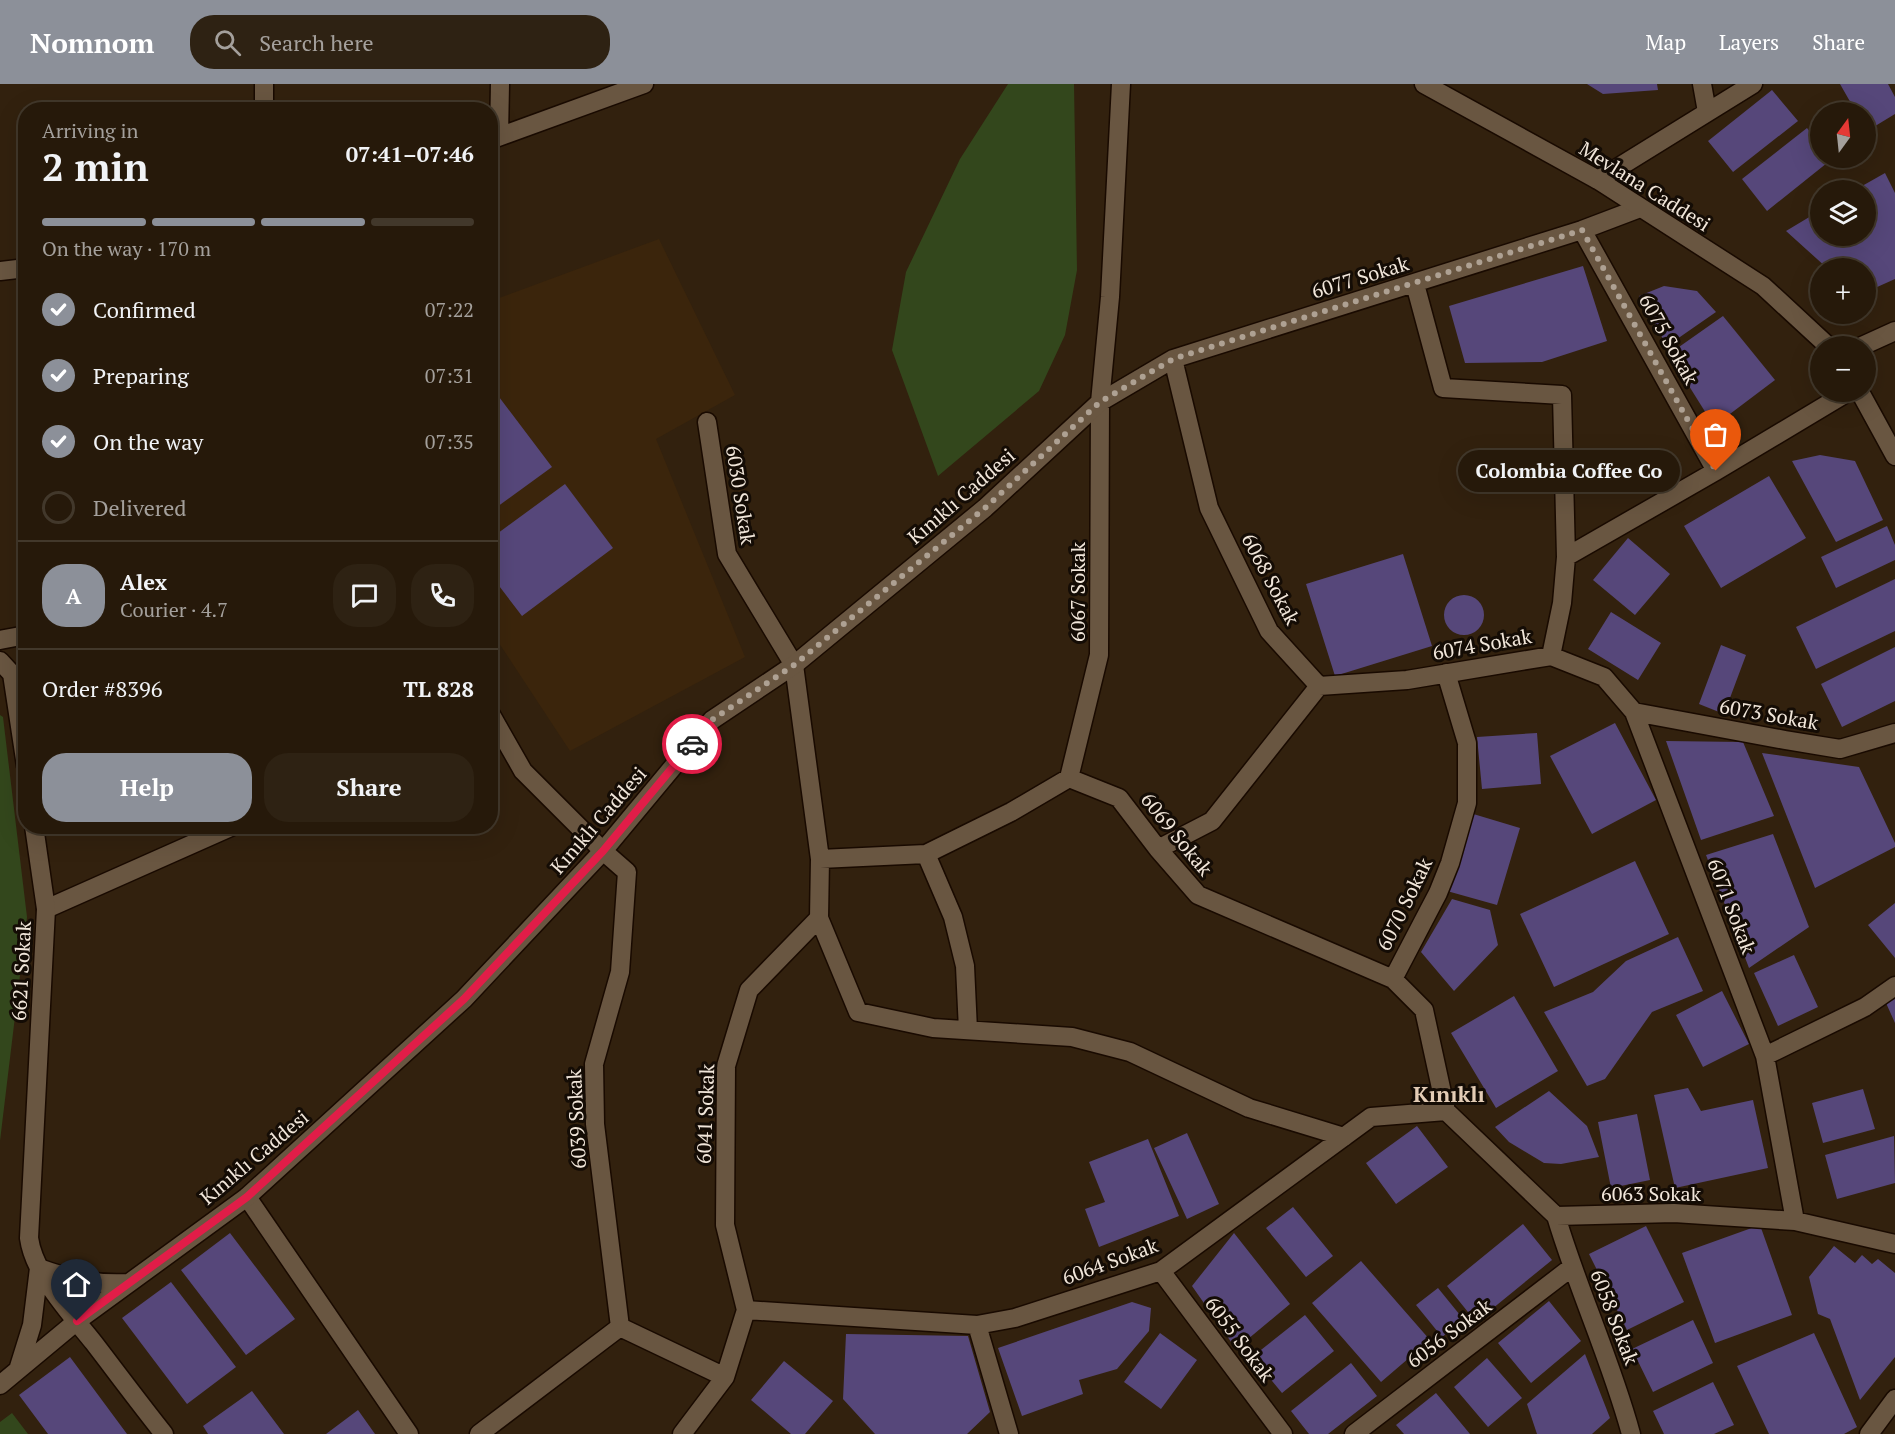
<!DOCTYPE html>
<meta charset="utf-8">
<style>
:root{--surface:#26190a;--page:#2e2213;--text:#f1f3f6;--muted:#a4a09c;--line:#42382b;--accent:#8c9099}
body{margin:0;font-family:"PT Serif",serif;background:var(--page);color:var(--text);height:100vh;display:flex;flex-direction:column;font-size:22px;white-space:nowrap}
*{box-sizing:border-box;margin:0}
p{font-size:20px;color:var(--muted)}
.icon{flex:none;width:33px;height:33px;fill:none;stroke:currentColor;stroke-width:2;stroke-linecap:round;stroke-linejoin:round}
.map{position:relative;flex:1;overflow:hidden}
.panel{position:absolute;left:18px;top:18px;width:480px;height:732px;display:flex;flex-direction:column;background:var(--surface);border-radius:24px;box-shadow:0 6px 24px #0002,0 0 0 2px var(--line)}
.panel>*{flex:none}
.needle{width:39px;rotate:15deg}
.buttons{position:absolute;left:1810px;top:18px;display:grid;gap:12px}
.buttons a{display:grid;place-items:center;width:66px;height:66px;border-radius:50%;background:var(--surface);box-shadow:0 6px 24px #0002,0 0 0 2px var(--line);font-size:30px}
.pin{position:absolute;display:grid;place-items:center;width:51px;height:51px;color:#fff;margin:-62px -26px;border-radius:50% 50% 50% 0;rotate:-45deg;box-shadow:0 0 6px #0007}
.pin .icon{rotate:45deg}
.courier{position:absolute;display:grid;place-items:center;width:60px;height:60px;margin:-30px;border:4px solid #e11d48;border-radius:50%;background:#fff;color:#222;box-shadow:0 2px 8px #0007}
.bubble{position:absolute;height:42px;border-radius:21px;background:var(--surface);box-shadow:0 6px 24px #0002,0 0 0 2px var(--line);font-size:20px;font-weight:600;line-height:42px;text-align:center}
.overview em{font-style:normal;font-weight:600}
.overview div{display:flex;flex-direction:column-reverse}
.overview{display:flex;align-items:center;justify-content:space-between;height:102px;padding:0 24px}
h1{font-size:39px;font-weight:600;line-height:45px}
.bar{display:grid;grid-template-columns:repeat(4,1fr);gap:9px 6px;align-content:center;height:72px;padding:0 24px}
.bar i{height:8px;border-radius:4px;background:var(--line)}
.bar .active{background:var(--accent)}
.bar p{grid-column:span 4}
.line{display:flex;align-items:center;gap:15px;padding:0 24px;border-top:2px solid var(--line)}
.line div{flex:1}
.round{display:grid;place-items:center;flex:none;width:63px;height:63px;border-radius:24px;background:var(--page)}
ol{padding:0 24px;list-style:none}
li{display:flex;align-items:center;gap:18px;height:66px}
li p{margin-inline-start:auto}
li .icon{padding:6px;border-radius:50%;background:var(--accent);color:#fff;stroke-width:4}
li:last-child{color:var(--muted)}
li i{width:33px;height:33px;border:3px solid var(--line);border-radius:50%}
.button{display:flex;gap:12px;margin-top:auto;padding:12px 24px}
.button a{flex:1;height:69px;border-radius:24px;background:var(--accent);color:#fff;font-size:24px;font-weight:600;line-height:69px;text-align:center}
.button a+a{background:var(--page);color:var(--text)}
header{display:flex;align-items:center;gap:36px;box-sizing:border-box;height:84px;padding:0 30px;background:var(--accent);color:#fff}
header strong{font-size:28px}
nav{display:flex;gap:33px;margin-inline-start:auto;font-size:21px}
.search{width:420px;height:54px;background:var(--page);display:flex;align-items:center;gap:15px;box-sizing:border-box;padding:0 21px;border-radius:24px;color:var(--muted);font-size:22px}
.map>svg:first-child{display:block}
</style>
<header>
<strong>Nomnom</strong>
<div class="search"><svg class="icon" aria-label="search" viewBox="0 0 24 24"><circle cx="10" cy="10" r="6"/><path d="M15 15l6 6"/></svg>Search here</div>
<nav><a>Map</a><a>Layers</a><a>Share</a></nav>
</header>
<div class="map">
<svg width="1895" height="1350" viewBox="0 0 1895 1350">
<rect width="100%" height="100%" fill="#32210e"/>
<!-- built -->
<path fill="#3b250c" d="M659 155 735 311 656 355 745 573 570 667 491 547V217Z"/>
<!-- green -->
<path fill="#33471c" d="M1008 0H1074L1077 186 1065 251 1039 307 938 392 892 266 906 188 960 75Z
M0 631 3 633 27 833 0 1057Z
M12 1329 28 1350H0V1338Z"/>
<!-- building -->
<path fill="#56477a" d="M1587 0H1657L1658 6 1603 10Z
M1840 0H1888L1895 13V30L1867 47 1866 28H1856Z
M1772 6 1798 37 1733 88 1708 57Z
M1807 44 1821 62V74H1831L1832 75 1767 127 1742 95Z
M1885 89 1895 109V195L1866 208V184H1827L1786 147 1821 126V152H1866V106H1855Z
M1583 182 1607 257 1542 278 1465 279 1449 222Z
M1664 202 1697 207 1716 228 1667 262 1639 212Z
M1723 232 1775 296 1714 342 1669 270Z
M490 301 552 383 490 428Z
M1820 371 1855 377 1883 436 1836 458 1792 377Z
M1769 392 1806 454 1721 504 1684 442Z
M565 400 613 464 522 532 490 490V455Z
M1887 442 1895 461V476L1836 504 1821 473Z
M1628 454 1670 490 1635 531 1593 496Z
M1403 470 1432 562 1335 592 1306 500Z
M1895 495V547L1816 585 1796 543Z
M1444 531a20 20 0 1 1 40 0a20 20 0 1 1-40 0Z
M1611 528 1661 559 1638 596 1588 565Z
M1721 561 1746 571 1724 630 1699 620Z
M1895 563V617L1842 643 1821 600Z
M1615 639 1656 716 1592 750 1550 672Z
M1537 649 1541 700 1482 705 1477 653Z
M1666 657 1743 658 1774 732 1701 756Z
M1762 669 1859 683 1895 759V763L1815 804Z
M1470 729 1520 744 1497 821 1447 807Z
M1773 750 1809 843 1749 884 1706 771Z
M1635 777 1669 850 1554 903 1520 830Z
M1452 815 1490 826 1498 861 1454 907 1421 868Z
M1895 819V874L1868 841Z
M1678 853 1703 907 1652 928 1605 995 1587 1002 1544 928 1593 908 1626 877Z
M1794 871 1818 923 1778 942 1754 889Z
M1722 907 1749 960 1703 983 1676 931Z
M1514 912 1558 987 1496 1024 1451 949Z
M1895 915V939L1886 919Z
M1688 1004 1701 1027 1753 1016 1768 1084 1675 1104 1654 1011Z
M1863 1005 1875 1045 1823 1059 1812 1019Z
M1549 1007 1587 1042 1599 1073 1561 1080 1544 1079 1509 1058 1495 1043Z
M1637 1030 1650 1096 1611 1104 1598 1038Z
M1417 1042 1448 1083 1396 1120 1366 1079Z
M1187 1049 1219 1120 1187 1135 1154 1064Z
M1894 1052 1895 1099 1837 1115 1825 1071Z
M1148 1055 1179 1132 1099 1163 1085 1125 1105 1118 1089 1078Z
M1293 1123 1333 1172 1306 1193 1266 1144Z
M1523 1140 1552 1176 1476 1238 1447 1202Z
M1760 1141 1792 1231 1715 1259 1682 1169Z
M1646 1142 1684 1218 1627 1246 1589 1170Z
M230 1149 295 1235 246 1271 181 1186Z
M1234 1149 1290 1220 1236 1265 1192 1202Z
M1834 1162 1855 1179 1862 1171 1872 1180 1878 1175 1895 1189V1273L1860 1316 1830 1235 1818 1230 1809 1193Z
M1361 1177 1430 1256 1381 1298 1312 1219Z
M171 1198 236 1283 187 1320 122 1234Z
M1438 1204 1464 1236 1442 1253 1416 1221Z
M1549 1217 1581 1257 1531 1299 1498 1259Z
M1132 1218 1151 1224 1149 1247 1117 1285 1079 1296 1083 1310 1022 1332 998 1264Z
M1305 1231 1334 1267 1282 1309 1252 1273Z
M1693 1236 1713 1279 1653 1308 1632 1265Z
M1160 1249 1197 1276 1161 1325 1124 1298Z
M1814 1249 1857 1343 1844 1350H1769L1737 1282Z
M846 1250 968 1252 990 1328 967 1350H875L843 1315Z
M1585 1270 1610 1334 1592 1350H1537L1527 1320Z
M70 1273 127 1350H48L19 1311Z
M1487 1274 1522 1314 1488 1343 1454 1303Z
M784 1277 833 1317 805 1350H791L751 1316Z
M1351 1279 1377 1312 1328 1350H1309L1291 1327Z
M1713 1298 1734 1341 1714 1350H1664L1653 1327Z
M252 1307 284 1350H208L203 1342Z
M1436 1309 1470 1350H1404L1396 1341Z
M358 1326 375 1350H326Z"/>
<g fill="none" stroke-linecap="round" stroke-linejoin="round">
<!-- minor casing -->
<g stroke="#190a00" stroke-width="21">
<path id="minor" d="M264 0V26
M1702 0 1707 28
M499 52 500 0
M490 56 644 0
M1598 96 1753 0
M1582 146 1716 387
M0 187 26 184
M1415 200 1443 304 1562 311 1566 473
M1862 262 1895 247
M0 556 26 551
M1551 572 1604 593 1634 628 1765 972 1795 1137
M1319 602 1407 596 1551 572 1562 519 1566 473 1716 387 1848 308
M1634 628 1785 656 1840 665 1895 649
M490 629 523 687 603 767 627 788 620 888 594 980 595 1040 620 1243
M1069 694 1099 571 1100 318 1173 275 1582 146 1640 124
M1158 765 1212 737 1319 602 1269 547 1209 424 1173 275
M926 770 953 833 965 882 968 946
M820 775 926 770 1011 728 1069 694 1119 714 1158 765 1198 811 1393 895 1424 926 1446 1027
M46 825 233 742
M819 834 858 928 933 944 1072 953 1130 968 1249 1024 1344 1053
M1393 895 1438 809 1450 779 1467 719V659L1446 589
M1765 972 1865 923 1895 902
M1446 1027 1556 1132 1674 1129 1795 1137 1895 1160
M247 1113 409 1350
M1556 1132C1578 1206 1611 1276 1631 1350
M1161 1187 1283 1350
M746 1226 977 1241 1015 1234 1161 1187 1371 1033 1446 1027
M977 1241 1009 1350
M620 1243 725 1293
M479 1350 620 1243
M682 1350 725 1293 746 1226 725 1141 726 982 749 906 819 834 820 775 794 581 727 470 707 338
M1354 1350 1572 1183
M1869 1350 1895 1315"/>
</g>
<!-- tertiary casing -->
<g stroke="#190a00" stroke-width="21">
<path id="tertiary" d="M0 577 12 590 26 682
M34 742 46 825 29 1154C34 1191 71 1230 94 1259 117 1289 140 1320 164 1350
M18 1286 32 1241 39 1184C69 1195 96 1201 129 1199
M0 1301 77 1237 247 1113 464 915 603 767 712 636 794 581 985 424 1100 318 1110 213 1121 0"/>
</g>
<!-- secondary casing -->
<g stroke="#190a00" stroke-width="21">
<path id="secondary" d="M1424 0 1598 96 1763 202 1828 262
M1860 308 1895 372"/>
</g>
<!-- minor -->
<use href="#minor" stroke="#695641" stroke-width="18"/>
<!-- tertiary -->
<use href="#tertiary" stroke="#695641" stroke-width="18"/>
<!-- secondary -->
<use href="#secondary" stroke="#695641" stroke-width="18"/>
</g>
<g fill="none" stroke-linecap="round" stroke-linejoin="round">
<!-- done -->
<path stroke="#aea193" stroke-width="6" stroke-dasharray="0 10.8" d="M692 660 712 636 794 581 985 424 1100 318 1173 275 1582 146 1716 387"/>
<!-- route -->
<path stroke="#e11d48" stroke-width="8" d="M77 1237 247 1113 464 915 603 767 692 660"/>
</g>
<g text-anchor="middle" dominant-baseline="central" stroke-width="6" stroke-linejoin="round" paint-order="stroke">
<!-- street labels -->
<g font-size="20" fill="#f1e6da" stroke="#140c05">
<text transform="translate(1645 102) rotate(32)">Mevlana Caddesi</text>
<text transform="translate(1360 193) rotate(-17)">6077 Sokak</text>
<text transform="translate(1669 255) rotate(61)">6075 Sokak</text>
<text transform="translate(741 411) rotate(81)">6030 Sokak</text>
<text transform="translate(961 412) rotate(-41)">Kınıklı Caddesi</text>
<text transform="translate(1271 495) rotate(62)">6068 Sokak</text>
<text transform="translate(1077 508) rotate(-90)">6067 Sokak</text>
<text transform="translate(1482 560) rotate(-10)">6074 Sokak</text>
<text transform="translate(1769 630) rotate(10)">6073 Sokak</text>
<text transform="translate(598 736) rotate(-49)">Kınıklı Caddesi</text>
<text transform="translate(1177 750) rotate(51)">6069 Sokak</text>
<text transform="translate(1404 820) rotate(-64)">6070 Sokak</text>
<text transform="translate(1732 822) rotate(69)">6071 Sokak</text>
<text transform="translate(21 887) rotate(-87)">6621 Sokak</text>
<text transform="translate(705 1030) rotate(-88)">6041 Sokak</text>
<text transform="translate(576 1035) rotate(-93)">6039 Sokak</text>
<text transform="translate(254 1073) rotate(-40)">Kınıklı Caddesi</text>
<text x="1651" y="1109">6063 Sokak</text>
<text transform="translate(1110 1177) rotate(-20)">6064 Sokak</text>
<text transform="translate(1615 1233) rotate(69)">6058 Sokak</text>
<text transform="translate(1449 1249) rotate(-37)">6056 Sokak</text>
<text transform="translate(1240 1255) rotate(53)">6055 Sokak</text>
</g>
<!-- quarter labels -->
<g font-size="22" font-weight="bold" fill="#e3ccb5" stroke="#140c05">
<text x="1449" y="1009">Kınıklı</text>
</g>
</g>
</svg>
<div class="buttons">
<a><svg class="needle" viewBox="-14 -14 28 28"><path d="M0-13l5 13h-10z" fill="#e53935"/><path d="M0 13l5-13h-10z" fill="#a4a09c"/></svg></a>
<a><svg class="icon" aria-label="layers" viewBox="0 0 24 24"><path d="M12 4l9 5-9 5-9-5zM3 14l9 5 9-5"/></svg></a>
<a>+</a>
<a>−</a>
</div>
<div class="pin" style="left:1716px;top:387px;background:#ea580c"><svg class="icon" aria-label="bag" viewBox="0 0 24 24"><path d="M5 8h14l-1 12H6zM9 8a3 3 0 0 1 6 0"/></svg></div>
<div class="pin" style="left:77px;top:1237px;background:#1f2937"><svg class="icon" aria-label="home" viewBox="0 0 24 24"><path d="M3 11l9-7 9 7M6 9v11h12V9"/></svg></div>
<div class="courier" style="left:692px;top:660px"><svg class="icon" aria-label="car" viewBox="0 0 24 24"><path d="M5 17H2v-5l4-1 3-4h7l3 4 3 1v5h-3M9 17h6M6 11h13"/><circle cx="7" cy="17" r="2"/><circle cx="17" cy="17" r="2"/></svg></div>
<div class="bubble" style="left:1458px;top:366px;width:222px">Colombia Coffee Co</div>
<section class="panel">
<div class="overview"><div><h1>2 min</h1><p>Arriving in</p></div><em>07:41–07:46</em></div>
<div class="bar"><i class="active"></i><i class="active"></i><i class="active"></i><i></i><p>On the way · 170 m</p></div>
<ol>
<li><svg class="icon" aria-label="check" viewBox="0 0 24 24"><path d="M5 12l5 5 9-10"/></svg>Confirmed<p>07:22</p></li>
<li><svg class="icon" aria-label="check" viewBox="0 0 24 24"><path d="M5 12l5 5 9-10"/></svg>Preparing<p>07:31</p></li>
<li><svg class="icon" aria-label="check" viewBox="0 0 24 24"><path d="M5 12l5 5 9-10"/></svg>On the way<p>07:35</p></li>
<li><i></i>Delivered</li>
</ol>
<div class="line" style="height:108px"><b class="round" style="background:var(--accent);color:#fff">A</b><div><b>Alex</b><p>Courier · 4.7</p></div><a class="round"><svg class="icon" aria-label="chat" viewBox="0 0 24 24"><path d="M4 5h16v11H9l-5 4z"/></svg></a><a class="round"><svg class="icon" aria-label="phone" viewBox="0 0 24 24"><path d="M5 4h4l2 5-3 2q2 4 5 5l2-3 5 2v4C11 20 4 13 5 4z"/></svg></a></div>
<div class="line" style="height:78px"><div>Order #8396</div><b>TL 828</b></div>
<div class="button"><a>Help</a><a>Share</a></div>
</section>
</div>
